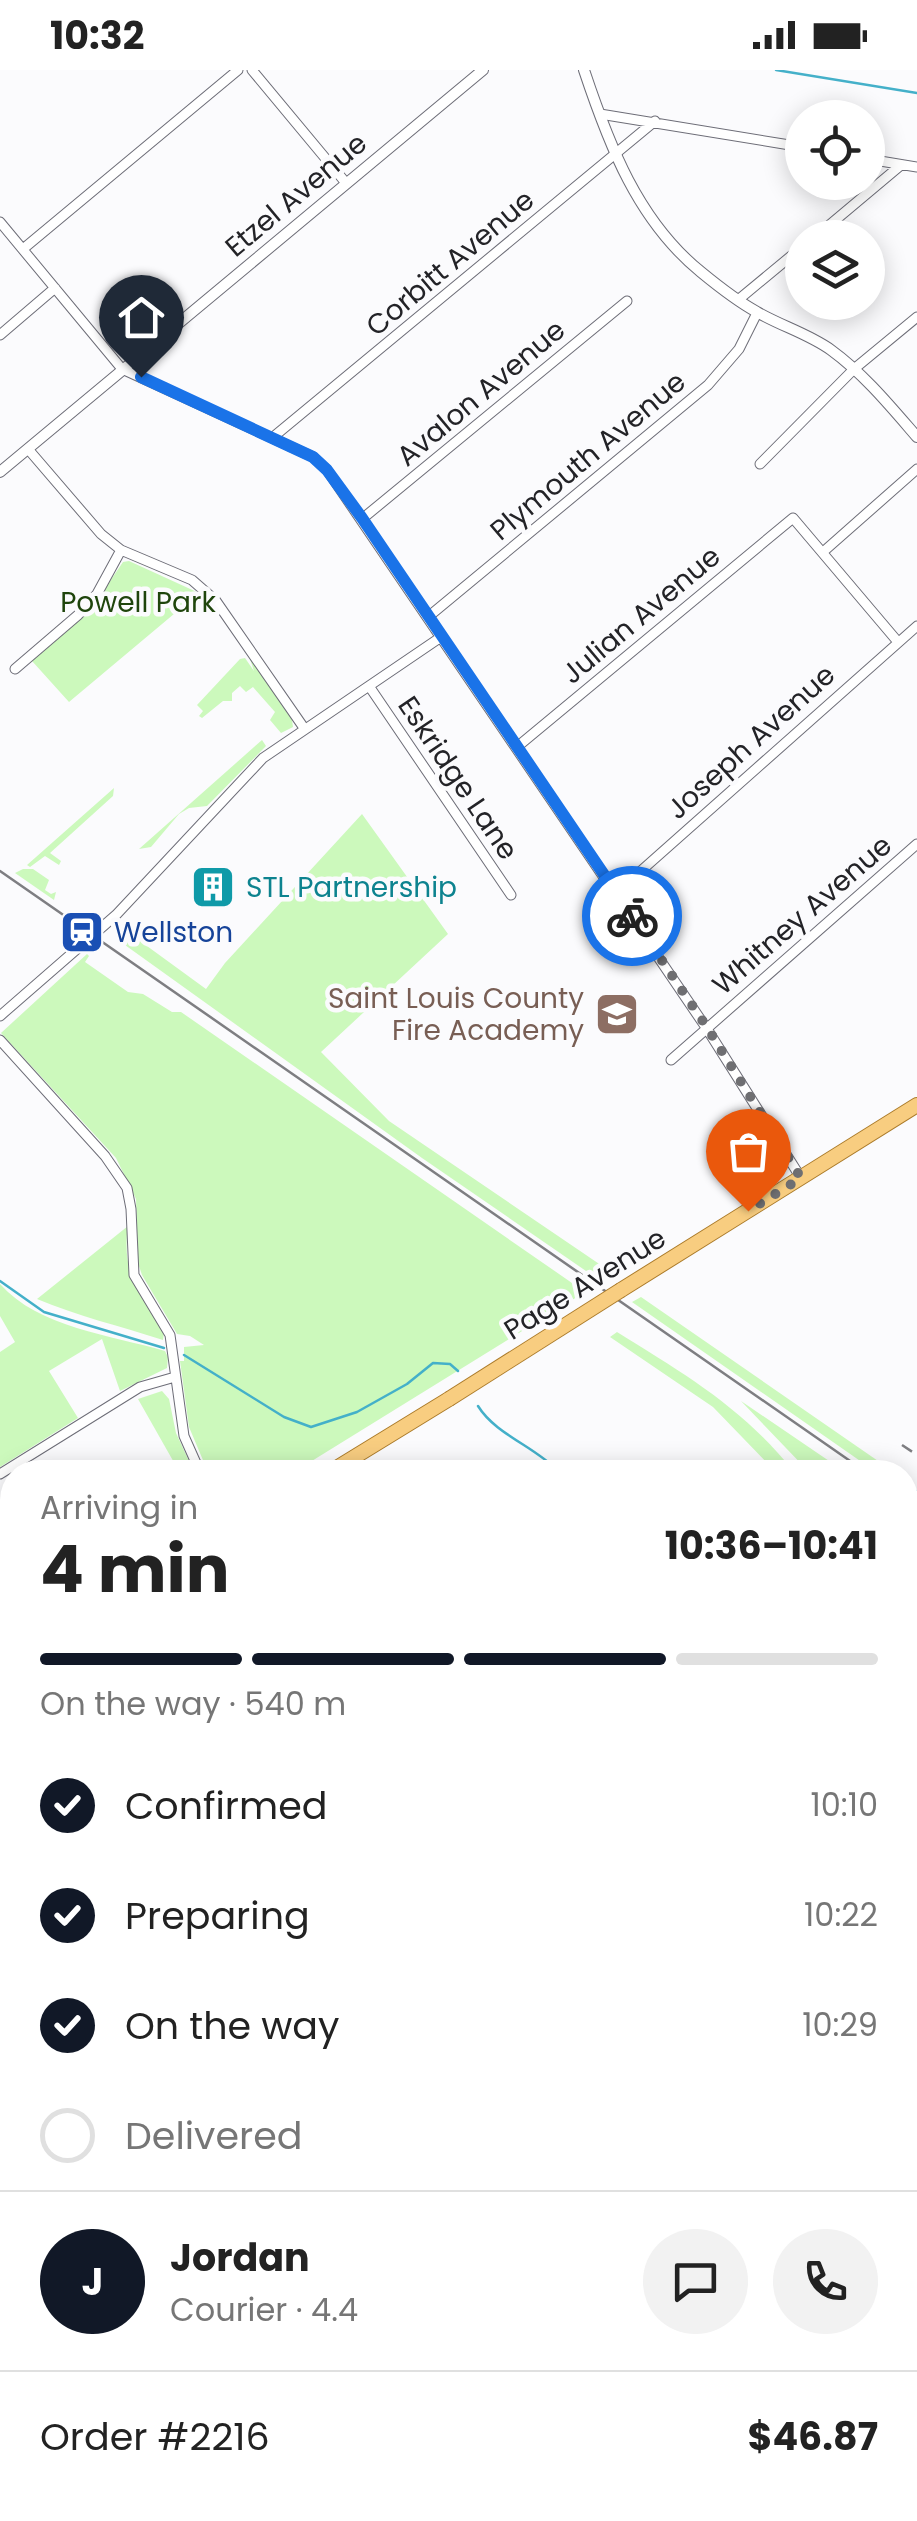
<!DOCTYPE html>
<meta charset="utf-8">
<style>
:root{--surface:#fff;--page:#f2f2f2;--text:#222;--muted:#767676;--line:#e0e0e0;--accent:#111827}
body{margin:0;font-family:Poppins,sans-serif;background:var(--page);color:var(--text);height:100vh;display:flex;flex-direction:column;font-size:38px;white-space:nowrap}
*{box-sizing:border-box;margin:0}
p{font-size:32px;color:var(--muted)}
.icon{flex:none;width:55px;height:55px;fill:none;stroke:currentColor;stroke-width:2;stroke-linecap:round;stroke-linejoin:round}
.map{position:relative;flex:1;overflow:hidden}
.side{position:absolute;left:0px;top:1390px;width:918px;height:1062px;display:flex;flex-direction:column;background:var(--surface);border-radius:40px 40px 0 0;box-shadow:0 5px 25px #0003}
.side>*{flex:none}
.tools{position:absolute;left:785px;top:30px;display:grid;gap:20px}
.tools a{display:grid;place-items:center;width:100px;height:100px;border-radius:50%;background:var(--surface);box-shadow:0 5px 25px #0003;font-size:50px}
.pin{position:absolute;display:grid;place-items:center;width:85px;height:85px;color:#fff;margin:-102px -42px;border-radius:50% 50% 50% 0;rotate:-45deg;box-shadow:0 0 10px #0007}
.pin .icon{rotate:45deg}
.courier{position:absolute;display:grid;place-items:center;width:100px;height:100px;margin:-50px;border:8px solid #1a73e8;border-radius:50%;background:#fff;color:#222;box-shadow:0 2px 12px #0007}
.headline em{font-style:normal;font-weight:700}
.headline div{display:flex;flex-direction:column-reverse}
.headline{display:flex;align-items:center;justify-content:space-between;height:170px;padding:0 40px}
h1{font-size:65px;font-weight:700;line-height:75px}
.bar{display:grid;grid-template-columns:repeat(4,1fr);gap:15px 10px;align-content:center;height:120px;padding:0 40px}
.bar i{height:12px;border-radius:8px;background:var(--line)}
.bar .on{background:var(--accent)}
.bar p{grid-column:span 4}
.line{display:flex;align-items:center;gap:25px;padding:0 40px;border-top:2px solid var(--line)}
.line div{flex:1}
.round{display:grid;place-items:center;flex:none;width:105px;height:105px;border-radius:52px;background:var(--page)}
ol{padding:0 40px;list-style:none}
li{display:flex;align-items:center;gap:30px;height:110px}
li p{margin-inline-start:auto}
li .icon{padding:10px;border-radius:50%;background:var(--accent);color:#fff;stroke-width:4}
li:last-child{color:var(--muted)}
li i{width:55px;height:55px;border:5px solid var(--line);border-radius:50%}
.status{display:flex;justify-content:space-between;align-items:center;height:70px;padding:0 50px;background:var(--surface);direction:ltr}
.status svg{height:28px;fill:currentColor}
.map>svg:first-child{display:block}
</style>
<div class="status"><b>10:32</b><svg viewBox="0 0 49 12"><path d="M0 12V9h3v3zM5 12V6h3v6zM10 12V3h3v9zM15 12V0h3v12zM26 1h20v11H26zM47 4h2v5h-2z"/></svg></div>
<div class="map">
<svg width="917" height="2451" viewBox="0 0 917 2451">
<rect width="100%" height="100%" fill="#fbfbfd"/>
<!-- green -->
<path fill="#ccf9bc" d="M129 491 199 523 69 632 32 591 89 542 123 492Z
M245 588 254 601 250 589 252 591 292 650 293 657 281 663 270 650 275 642 253 617 246 622 240 616 232 623V631H223L202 648 199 646 203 641 197 635 240 589Z
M262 670 266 676 207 736 189 738 179 744 151 777 139 779Z
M114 718 113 726 50 783 61 791 59 795 45 786 30 797 27 795Z
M362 744 448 864 321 982 389 1051 614 1204 602 1212 422 1088 118 870 117 867 125 860 206 919 225 893Z
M23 799H33L49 810 45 820 51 824 56 822 54 830 15 803Z
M87 884 89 886 85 892 128 922 143 924 172 942H181L585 1222 294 1402H208L189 1357 180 1291H184V1277L204 1275 190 1266 177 1264 142 1205 138 1193 136 1129 116 1088 1 963Z
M128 1156C121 1204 140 1224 164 1263L163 1270C120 1256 77 1246 37 1229Z
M0 1214C39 1258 111 1265 165 1281L168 1287 167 1298 120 1321 102 1269 49 1301 78 1348 0 1397V1282L15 1272 0 1246Z
M641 1227 894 1402H876L632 1232Z
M617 1262C686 1305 742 1337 794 1402H770L772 1398 713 1337 610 1267Z
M162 1321 169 1329 176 1363 194 1402H167L176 1396 138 1329Z
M741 1331 835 1395 845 1402H809Z
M905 1445 917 1453V1581L905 1557Z
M905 1585 917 1611V1645L905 1635Z
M905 1649 917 1663V2045L905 2050Z
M255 2440H324L325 2451H258Z"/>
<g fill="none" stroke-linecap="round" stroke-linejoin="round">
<!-- stream -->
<path stroke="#44b0c9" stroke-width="2.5" d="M776 0 917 23
M0 1211 44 1242 164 1278
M184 1285 284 1347 311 1357 357 1342 407 1314 433 1293 450 1294 458 1301
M478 1336C496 1365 536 1377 559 1402
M909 1425 917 1421"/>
<!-- minor casing -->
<g stroke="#6d6d77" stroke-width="11">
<path id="minor" d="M252 0 346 113
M600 44 802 77
M868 89 917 97
M0 152 122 299 313 387 327 400 707 959 801 1108
M814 168 901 95
M23 179 238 0
M738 230 802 177
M0 265 55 218
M272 368 655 51
M28 379 101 464 121 480 192 510 216 531 304 658
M760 394 854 299 917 247
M362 449 627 231
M823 482 917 399
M428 547 708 315 739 279 757 243
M15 599 78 545 97 524 121 480
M369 616 511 825
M517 677 793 448 898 572
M616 823 917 556
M0 946 116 845 263 688 441 567
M0 970 105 1086 127 1118 131 1139 134 1205 170 1265 184 1366 200 1402
M671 990 917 774
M0 1404 140 1317 175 1307
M0 1514 12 1535
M0 1782 12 1774
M0 1944 12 1954
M0 1980 12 1977
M905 2055 917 2050
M0 2121 12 2118
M0 2260 12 2257
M96 2440 99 2451
M687 2440 689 2451
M841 2440 845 2451
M0 2445 21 2440"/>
</g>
<!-- tertiary casing -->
<g stroke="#6d6d77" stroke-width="12">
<path id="tertiary" d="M584 0C609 75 638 151 701 202 718 216 737 231 757 242 781 256 809 264 831 280 864 304 891 337 917 367
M0 402 483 0"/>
</g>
<!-- primary casing -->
<g stroke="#ab7b2a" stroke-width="16">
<path id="primary" d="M621 1220 917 1035
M330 1402 449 1329
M0 1610 12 1602
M905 2428 917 2426
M791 2451 835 2440"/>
</g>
<!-- minor -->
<use href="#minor" stroke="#fff" stroke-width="9"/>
<!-- tertiary -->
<use href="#tertiary" stroke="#fff" stroke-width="10"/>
<!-- primary -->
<use href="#primary" stroke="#f8cd80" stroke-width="14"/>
<!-- tram -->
<path stroke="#7e7e82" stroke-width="2.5" d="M0 801 866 1402
M905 1437 917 1446"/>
<!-- rail -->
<path stroke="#7e7e82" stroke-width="2.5" stroke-dasharray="12 12" stroke-linecap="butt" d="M902 1375 917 1385
M905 1641 917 1652"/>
<!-- primary-bridge casing -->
<g stroke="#ab7b2a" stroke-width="16" stroke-linecap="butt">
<path id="primary-bridge" d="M449 1329 621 1220"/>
</g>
<!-- primary-bridge -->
<use href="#primary-bridge" stroke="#f8cd80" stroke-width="14"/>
</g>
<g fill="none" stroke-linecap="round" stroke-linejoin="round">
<!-- done -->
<path stroke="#6f6f72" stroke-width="10" stroke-dasharray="0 18" d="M632 846 708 959 801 1108 748 1141"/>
<!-- route -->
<path stroke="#1a73e8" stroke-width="12" d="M141 307 313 387 327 400 362 448 632 846"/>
</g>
<!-- icons -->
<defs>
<g id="building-square" transform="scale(2.25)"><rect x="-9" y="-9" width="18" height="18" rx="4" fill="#0f9aa8" stroke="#fbfbfd"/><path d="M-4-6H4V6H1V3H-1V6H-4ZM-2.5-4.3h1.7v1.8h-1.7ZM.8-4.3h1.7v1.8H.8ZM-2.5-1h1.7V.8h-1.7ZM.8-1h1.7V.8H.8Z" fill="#fff"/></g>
<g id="station-square" transform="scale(2.25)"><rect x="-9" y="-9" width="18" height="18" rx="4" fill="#1a4fb4" stroke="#fbfbfd"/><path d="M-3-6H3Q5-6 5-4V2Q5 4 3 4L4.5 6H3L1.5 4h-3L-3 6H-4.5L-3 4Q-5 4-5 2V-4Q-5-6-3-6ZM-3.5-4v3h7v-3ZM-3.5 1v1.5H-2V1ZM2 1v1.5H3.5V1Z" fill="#fff"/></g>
<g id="school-square" transform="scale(2.25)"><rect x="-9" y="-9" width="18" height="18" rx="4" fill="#8d6e63" stroke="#fbfbfd"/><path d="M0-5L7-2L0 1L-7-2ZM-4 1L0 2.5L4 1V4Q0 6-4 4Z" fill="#fff"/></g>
</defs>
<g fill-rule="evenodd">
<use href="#building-square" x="213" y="817"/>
<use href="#station-square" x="82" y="862"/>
<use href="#school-square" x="617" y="944"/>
</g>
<g text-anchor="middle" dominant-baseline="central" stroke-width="9" stroke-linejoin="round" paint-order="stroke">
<!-- street labels -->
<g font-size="28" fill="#232327" stroke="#fbfbfd">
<text transform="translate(296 125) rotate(-40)">Etzel Avenue</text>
<text transform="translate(450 193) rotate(-40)">Corbitt Avenue</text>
<text transform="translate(481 323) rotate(-40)">Avalon Avenue</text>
<text transform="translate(588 386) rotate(-40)">Plymouth Avenue</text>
<text transform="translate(641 545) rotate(-40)">Julian Avenue</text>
<text transform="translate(751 672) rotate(-42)">Joseph Avenue</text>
<text transform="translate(458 708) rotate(56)">Eskridge Lane</text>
<text transform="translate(802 845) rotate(-41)">Whitney Avenue</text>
<text transform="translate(585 1214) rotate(-32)">Page Avenue</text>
</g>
<!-- park labels -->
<g font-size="28" fill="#1f450c" stroke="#fbfbfd">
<text x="138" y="532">Powell Park</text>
</g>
<!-- culture labels -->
<g font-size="28" fill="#0d838f" stroke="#fbfbfd" text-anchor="start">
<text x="246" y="817">STL Partnership</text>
</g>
<!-- transit labels -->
<g font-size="28" fill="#164399" stroke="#fbfbfd" text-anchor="start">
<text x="114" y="862">Wellston</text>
</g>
<!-- education labels -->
<g font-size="28" fill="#785e54" stroke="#fbfbfd" text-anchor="end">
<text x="584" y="928">Saint Louis County<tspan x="584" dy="32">Fire Academy</tspan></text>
</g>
</g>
</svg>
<div class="tools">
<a><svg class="icon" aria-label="locate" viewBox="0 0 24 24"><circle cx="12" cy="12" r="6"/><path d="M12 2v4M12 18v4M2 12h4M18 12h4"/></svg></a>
<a><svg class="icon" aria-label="layers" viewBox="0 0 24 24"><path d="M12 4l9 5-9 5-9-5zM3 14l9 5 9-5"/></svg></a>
</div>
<div class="pin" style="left:748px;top:1141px;background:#ea580c"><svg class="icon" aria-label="bag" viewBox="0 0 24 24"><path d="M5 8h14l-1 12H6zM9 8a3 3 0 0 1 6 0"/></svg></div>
<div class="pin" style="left:141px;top:307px;background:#1f2937"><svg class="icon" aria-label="home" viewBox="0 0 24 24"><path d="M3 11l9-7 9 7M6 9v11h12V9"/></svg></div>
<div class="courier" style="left:632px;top:846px"><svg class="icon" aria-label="bike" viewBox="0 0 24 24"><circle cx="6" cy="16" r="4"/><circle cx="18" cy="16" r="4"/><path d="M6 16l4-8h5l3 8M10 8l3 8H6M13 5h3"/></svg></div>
<section class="side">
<div class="headline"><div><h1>4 min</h1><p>Arriving in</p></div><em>10:36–10:41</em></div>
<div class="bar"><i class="on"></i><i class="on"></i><i class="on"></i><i></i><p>On the way · 540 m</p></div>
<ol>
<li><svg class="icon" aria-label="check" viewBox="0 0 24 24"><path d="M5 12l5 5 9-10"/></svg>Confirmed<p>10:10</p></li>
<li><svg class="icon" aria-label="check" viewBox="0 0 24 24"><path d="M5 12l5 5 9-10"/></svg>Preparing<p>10:22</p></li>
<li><svg class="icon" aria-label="check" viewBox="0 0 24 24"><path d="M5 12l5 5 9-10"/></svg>On the way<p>10:29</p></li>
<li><i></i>Delivered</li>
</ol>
<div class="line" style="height:180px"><b class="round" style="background:var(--accent);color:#fff">J</b><div><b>Jordan</b><p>Courier · 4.4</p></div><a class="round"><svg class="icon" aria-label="chat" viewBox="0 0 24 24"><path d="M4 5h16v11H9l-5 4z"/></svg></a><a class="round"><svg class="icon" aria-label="phone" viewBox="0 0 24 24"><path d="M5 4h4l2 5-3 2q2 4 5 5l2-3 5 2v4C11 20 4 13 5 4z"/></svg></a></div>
<div class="line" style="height:130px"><div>Order #2216</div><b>$46.87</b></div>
</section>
</div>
